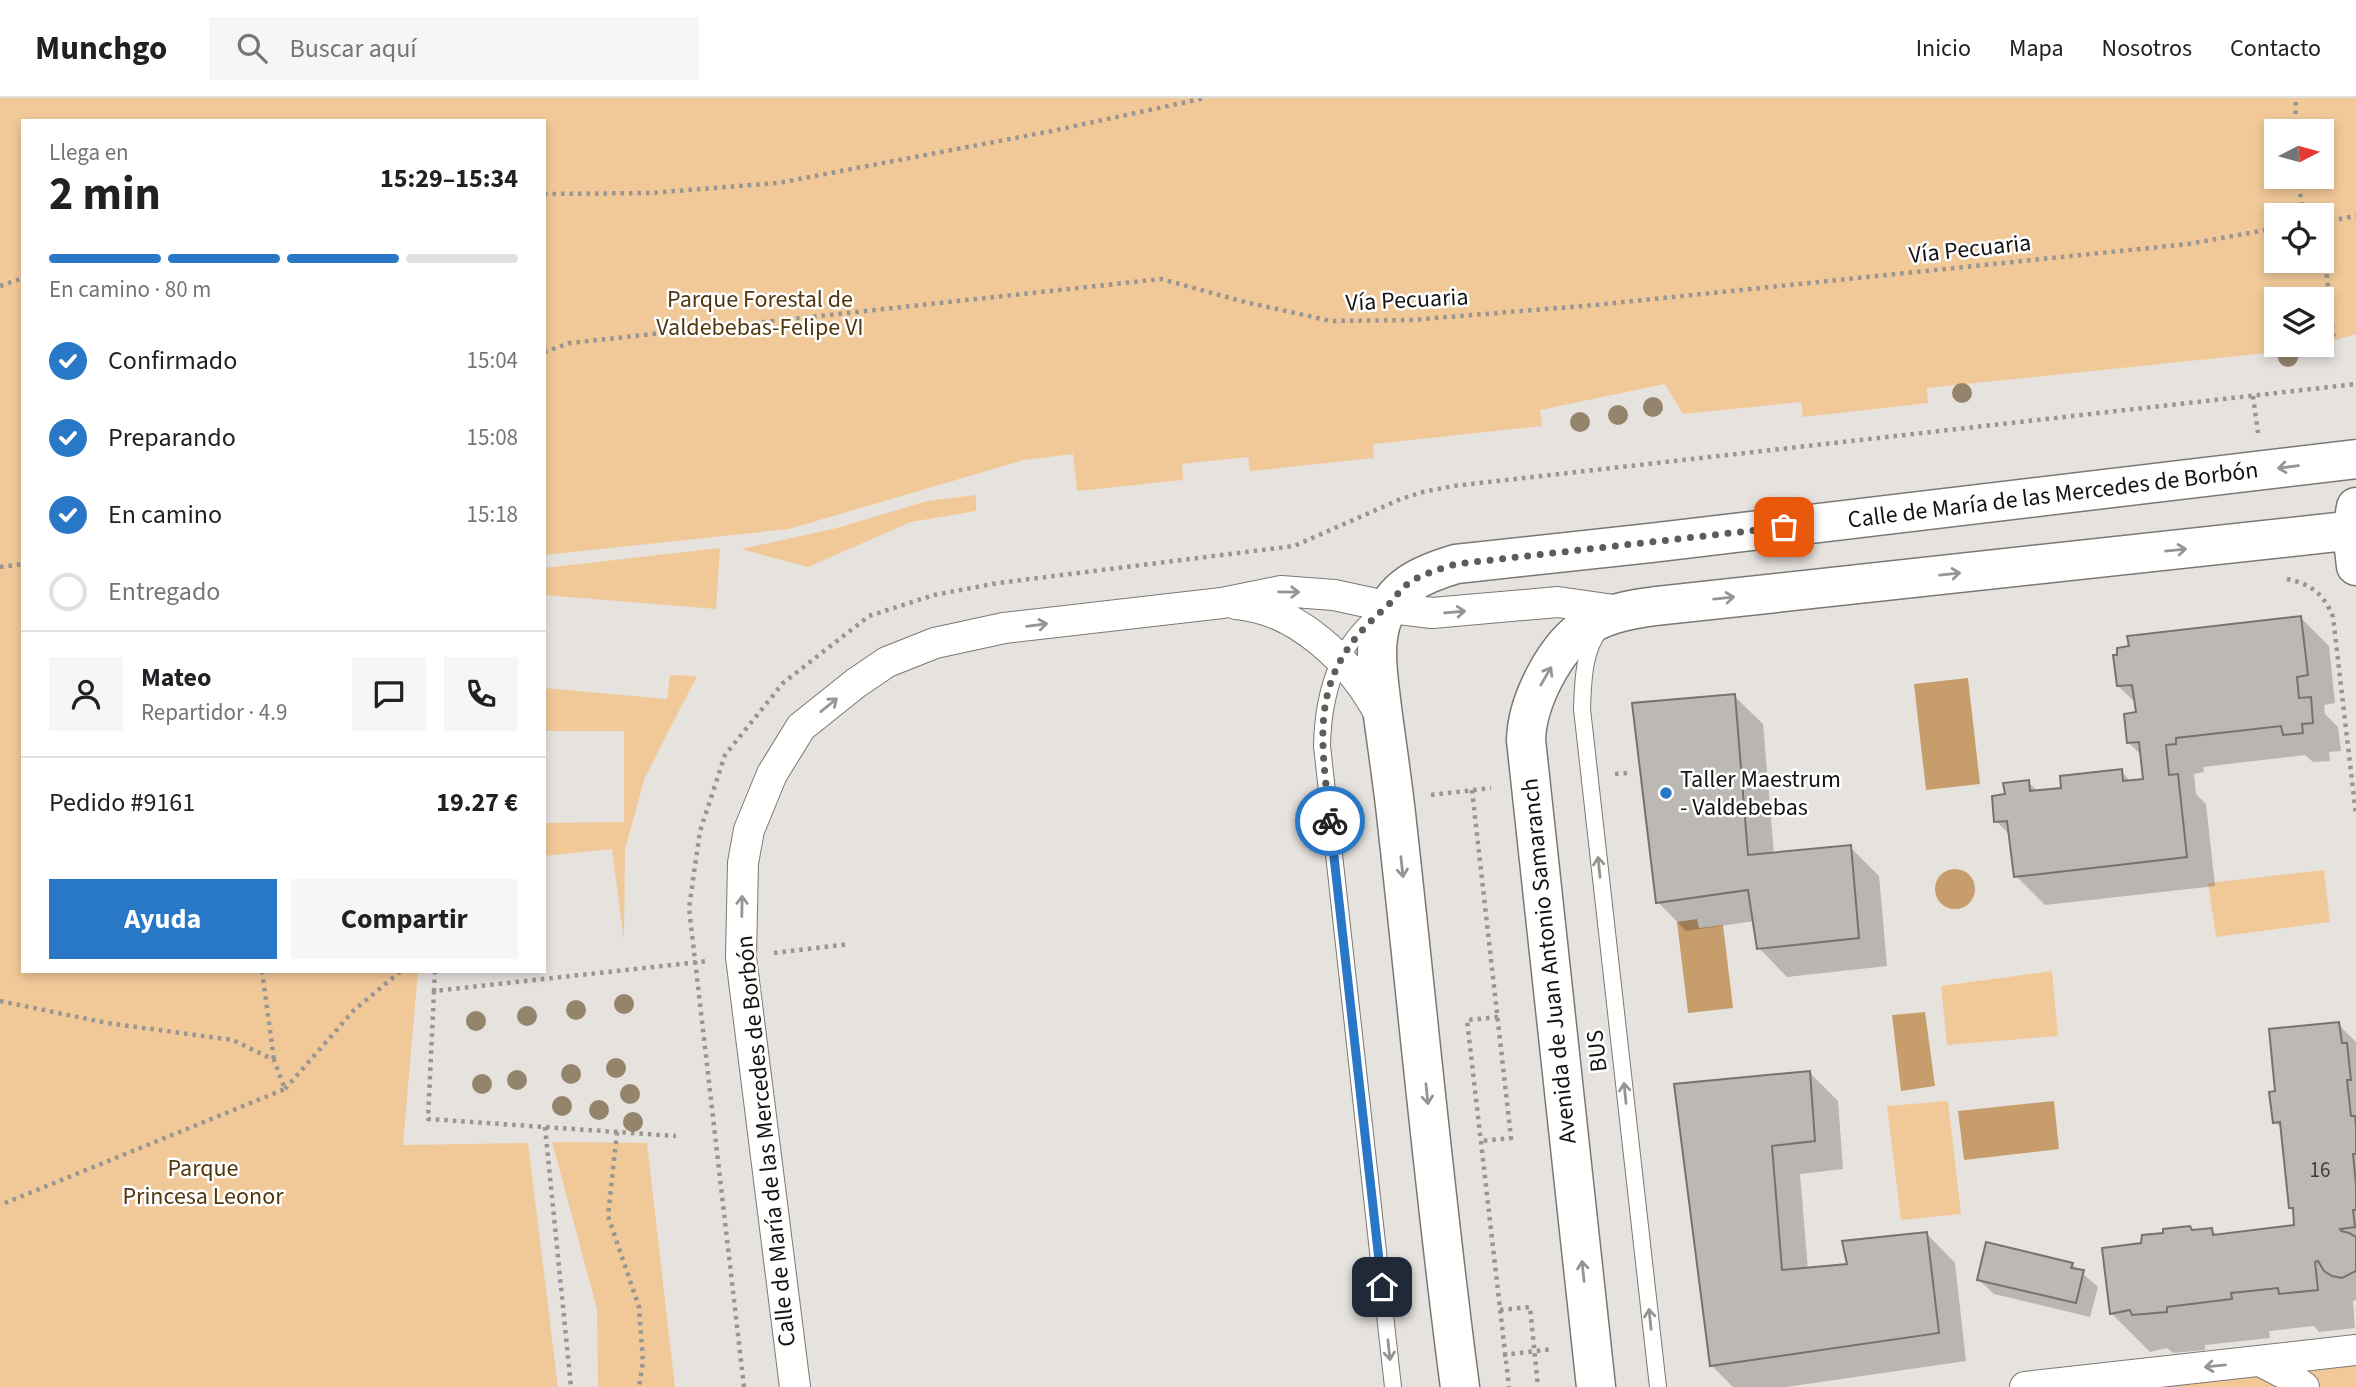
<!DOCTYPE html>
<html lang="es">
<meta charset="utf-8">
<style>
:root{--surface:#fff;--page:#f6f6f6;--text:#202124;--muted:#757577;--line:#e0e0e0;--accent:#2978c8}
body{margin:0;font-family:"Source Sans 3",sans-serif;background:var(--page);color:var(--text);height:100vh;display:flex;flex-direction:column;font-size:26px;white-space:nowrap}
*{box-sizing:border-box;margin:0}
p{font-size:23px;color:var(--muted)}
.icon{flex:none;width:38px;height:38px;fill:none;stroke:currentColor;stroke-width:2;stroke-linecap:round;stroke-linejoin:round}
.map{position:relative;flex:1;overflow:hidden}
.details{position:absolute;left:21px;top:21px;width:525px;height:854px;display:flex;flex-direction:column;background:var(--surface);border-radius:0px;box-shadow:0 4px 10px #0003}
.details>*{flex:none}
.needle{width:46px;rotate:84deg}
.fabs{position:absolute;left:2264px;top:21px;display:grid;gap:14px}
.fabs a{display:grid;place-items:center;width:70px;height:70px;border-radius:0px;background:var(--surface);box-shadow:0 4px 10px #0003;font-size:35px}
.pin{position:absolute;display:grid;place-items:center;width:60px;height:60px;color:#fff;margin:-30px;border-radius:14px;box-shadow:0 4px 10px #0006}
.courier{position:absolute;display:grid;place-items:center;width:70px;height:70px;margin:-35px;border:5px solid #2978c8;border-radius:50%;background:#fff;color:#222;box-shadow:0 2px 9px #0007}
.overview em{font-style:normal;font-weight:700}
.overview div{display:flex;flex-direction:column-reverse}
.overview{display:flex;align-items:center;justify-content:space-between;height:119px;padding:0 28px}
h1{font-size:46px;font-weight:700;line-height:52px}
.bar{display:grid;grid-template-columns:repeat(4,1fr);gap:10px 7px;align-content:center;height:84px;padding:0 28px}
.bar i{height:9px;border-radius:5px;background:var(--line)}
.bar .selected{background:var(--accent)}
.bar p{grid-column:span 4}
.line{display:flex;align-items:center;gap:18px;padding:0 28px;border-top:2px solid var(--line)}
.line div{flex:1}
.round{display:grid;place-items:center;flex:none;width:74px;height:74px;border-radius:0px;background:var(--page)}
ol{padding:0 28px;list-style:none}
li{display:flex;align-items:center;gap:21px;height:77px}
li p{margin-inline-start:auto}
li .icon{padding:7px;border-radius:50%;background:var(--accent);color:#fff;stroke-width:4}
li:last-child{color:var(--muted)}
li i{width:38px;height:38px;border:4px solid var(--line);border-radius:50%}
.cta{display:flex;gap:14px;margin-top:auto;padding:14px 28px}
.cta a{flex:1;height:80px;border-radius:0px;background:var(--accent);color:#fff;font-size:28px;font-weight:700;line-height:80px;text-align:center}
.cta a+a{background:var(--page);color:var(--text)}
header{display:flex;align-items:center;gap:42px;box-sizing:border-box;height:98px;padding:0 35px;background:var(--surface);border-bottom:2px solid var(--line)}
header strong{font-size:33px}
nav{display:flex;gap:38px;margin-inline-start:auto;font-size:24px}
.search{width:490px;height:63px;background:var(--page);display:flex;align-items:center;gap:18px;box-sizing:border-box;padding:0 24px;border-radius:0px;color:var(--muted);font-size:26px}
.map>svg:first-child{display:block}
</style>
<header>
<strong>Munchgo</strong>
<div class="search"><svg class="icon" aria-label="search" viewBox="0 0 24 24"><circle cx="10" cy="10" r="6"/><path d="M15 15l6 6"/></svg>Buscar aquí</div>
<nav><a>Inicio</a><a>Mapa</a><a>Nosotros</a><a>Contacto</a></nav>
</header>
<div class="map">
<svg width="2356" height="1289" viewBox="0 0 2356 1289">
<rect width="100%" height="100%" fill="#e6e3df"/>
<!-- green -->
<path fill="#f1c999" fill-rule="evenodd" d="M0 0H2356V236L2322 246V201H2277V247H2317L2267 255 1927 290 1928 305 1803 319 1801 304 1683 316 1665 286 1540 312 1542 328 1373 346 1374 360 1250 373 1248 359 1182 366 1183 382 1077 393 1073 356 1024 362 789 431 544 457V23H23V873H418L403 1047 528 1045 558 1289H0ZM2277 33H2322V79H2277ZM2277 117H2322V163H2277Z
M976 397V413L911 424 808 469 741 451 837 430 927 403Z
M720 450 716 511 544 497V470Z
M670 577 697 578 645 679 625 751 624 843 612 751 544 758V725L624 724V633H544V590L667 601Z
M2324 772 2330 824 2216 839 2208 785Z
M2052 873 2058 938 1947 947 1941 888Z
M1948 1003 1961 1116 1901 1122 1887 1008Z
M552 1044 647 1045 675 1289H598L597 1211Z
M2356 1267V1289H2152Z"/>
<!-- water -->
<path fill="#c69d6b" d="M1968 580 1980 686 1926 692 1914 586Z
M1935 791a20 20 0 1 1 40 0a20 20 0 1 1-40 0Z
M1697 821 1699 830 1723 827 1733 910 1688 915 1677 824Z
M1925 914 1935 988 1901 993 1892 917Z
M2054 1003 2059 1051 1964 1062 1958 1013Z"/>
<!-- shadow -->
<path fill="#0003" d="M2301 520 2329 548 2335 605 2324 607 2325 616 2338 629 2341 653 2329 654 2330 663 2313 664 2305 657 2203 669 2204 674 2194 676 2196 696 2206 706 2215 788 2045 807 2016 778 2011 738 1996 723 2007 698 2028 684 2039 694 2063 691 2121 673 2131 684 2145 683 2142 658 2129 645 2138 615 2137 606 2118 588Z
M1734 598 1763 626 1774 756 1850 749 1879 778 1887 868 1787 879 1759 850 1755 823 1686 833 1658 804Z
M2338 926 2356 944V1202L2353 1203 2355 1230 2319 1234 2314 1228 2269 1233 2270 1240 2205 1247V1252L2173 1255 2167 1250 2150 1254 2111 1215 2143 1147 2190 1130 2193 1133 2211 1131 2218 1138 2296 1129 2295 1113 2291 1109 2283 1032 2275 1024 2277 994Z
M1810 975 1838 1003 1843 1071 1800 1076 1808 1172 1849 1168 1927 1136 1955 1165 1966 1263 1786 1289H1733L1711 1267 1676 987Z
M2072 1166 2098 1189 2090 1219 1994 1196 1979 1182Z"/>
<!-- building -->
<path fill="#bcb9b5" stroke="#76736f" stroke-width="2" d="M2301 518 2308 577 2297 579 2299 600 2311 599 2313 625 2302 626 2303 635 2283 637 2281 628 2176 640V646L2166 647 2169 677 2178 676 2187 759 2014 779 2007 723 1994 724 1992 698 2005 696 2003 685 2029 682 2030 693 2061 690 2060 678 2122 671 2123 683 2143 681 2139 644 2127 645 2124 616 2136 614 2132 587 2117 588 2113 557H2117V550L2129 548 2127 538Z
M1735 596 1748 757 1851 747 1859 840 1757 851 1748 792 1656 805 1632 605Z
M2339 924 2342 945H2347L2351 982H2347L2351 1018H2355L2356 1028V1056H2353L2356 1087V1112H2353L2355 1129 2340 1131 2341 1133 2349 1135 2356 1139V1173L2342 1180 2332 1178 2324 1173 2318 1163 2315 1164 2318 1192 2279 1196 2278 1190 2231 1195 2232 1201 2167 1209V1214L2132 1217 2130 1212 2110 1216 2102 1150 2141 1145 2142 1137 2163 1135V1131L2190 1128 2192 1132 2212 1130 2213 1137 2294 1127 2293 1110H2289L2280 1024 2273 1025 2269 994 2275 993 2269 931Z
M1810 973 1815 1043 1772 1048 1782 1172 1847 1166 1842 1143 1927 1134 1939 1235 1710 1268 1674 986Z
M1986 1144 2073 1165 2071 1170 2084 1172 2076 1205 1977 1182Z"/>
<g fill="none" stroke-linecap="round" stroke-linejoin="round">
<!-- service casing -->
<g stroke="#7b7874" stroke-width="18">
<path id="service" d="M1375 518C1336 550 1323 600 1322 648L1393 1289
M1601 531C1583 551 1583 586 1582 611L1658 1289"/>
</g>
<!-- minor casing -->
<g stroke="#7b7874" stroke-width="32">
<path id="minor" d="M1236 506C1298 511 1352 564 1380 617
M2260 1263 2287 1277 2304 1289
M795 1289 741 859 743 765 749 732 772 676 801 629 856 585 887 564 935 545 1004 530 1222 505 1281 493 1334 497 1399 511 1432 515 1558 504 1621 513
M2025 1289 2356 1252"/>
</g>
<!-- tertiary casing -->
<g stroke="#7b7874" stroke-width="41">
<path id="tertiary" d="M2356 409 2352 433 2356 468
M1460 1289C1435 1102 1418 913 1397 725 1393 687 1387 648 1382 610 1379 582 1373 552 1381 525 1392 489 1422 476 1456 466L1650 445 2356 361
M1596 1289 1526 642C1527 604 1555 547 1589 527 1609 515 1633 511 1656 508L2356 432"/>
</g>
<!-- path -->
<path stroke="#989593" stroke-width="4.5" stroke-dasharray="3.5 5" stroke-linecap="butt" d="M2295 33 2296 0
M2298 79 2303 117
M544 96 650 95 778 85 1052 33 1205 0
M2322 124 2356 118
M2322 134 2334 243
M0 188 23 180
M544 254 570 245 1161 181 1245 204 1331 223 1411 222 1595 207 2188 146 2277 130
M2253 298 2258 335
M0 469 23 466
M2287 481C2311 486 2324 496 2333 519L2356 717
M1615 676 1628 675
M1472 692 1511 1040 1481 1043
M1431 697 1491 690
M774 855 849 846
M262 873 274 962
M435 873 434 893 708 863
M434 893 428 1021 676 1038
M0 903 107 925 233 942 274 962 285 991 0 1107
M1498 919 1467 922 1509 1289
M285 991 354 912 401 873
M545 1029 571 1289
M617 1034 608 1118 639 1209 643 1264 639 1289
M1500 1212 1530 1209 1538 1289
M1503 1257 1553 1251
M744 1289 689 810 700 733 725 657 783 585 869 518 934 497 998 485 1294 448 1401 401 1423 394 1453 388 2356 286"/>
<!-- service -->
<use href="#service" stroke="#fff" stroke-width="16"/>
<!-- minor -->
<use href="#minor" stroke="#fff" stroke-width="30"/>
<!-- tertiary -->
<use href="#tertiary" stroke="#fff" stroke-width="38"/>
</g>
<!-- trees -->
<g fill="#95846c">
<circle cx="2288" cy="259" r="10"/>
<circle cx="1962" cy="295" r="10"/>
<circle cx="1653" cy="309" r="10"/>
<circle cx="1618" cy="317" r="10"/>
<circle cx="1580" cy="324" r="10"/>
<circle cx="624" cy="906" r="10"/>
<circle cx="576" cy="912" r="10"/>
<circle cx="527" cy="918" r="10"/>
<circle cx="476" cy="923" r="10"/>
<circle cx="616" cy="970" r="10"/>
<circle cx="571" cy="976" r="10"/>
<circle cx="517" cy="982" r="10"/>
<circle cx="482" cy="986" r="10"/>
<circle cx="630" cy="996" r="10"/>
<circle cx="562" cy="1008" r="10"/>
<circle cx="599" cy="1012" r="10"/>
<circle cx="633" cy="1024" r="10"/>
</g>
<!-- one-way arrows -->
<defs><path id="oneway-shaft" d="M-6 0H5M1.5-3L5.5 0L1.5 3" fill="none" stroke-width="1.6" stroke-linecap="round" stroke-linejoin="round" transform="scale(1.75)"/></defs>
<g stroke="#969595">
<use href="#oneway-shaft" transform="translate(2288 369) rotate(173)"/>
<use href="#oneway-shaft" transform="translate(2176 452) rotate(-6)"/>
<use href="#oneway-shaft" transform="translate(1950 476) rotate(-6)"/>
<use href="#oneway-shaft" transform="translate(1289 494) rotate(1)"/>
<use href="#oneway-shaft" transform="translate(1724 500) rotate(-6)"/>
<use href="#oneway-shaft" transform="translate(1455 514) rotate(-5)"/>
<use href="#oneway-shaft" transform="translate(1037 527) rotate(-7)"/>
<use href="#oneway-shaft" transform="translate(1546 578) rotate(-60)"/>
<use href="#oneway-shaft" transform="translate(829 607) rotate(-39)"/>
<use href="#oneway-shaft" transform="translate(1402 769) rotate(84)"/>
<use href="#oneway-shaft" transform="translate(1599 769) rotate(-96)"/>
<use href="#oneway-shaft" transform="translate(742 808) rotate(-89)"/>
<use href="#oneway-shaft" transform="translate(1625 995) rotate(-96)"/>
<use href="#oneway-shaft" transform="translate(1427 996) rotate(84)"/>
<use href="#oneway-shaft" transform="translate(1583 1173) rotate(-96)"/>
<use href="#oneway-shaft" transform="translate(1650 1221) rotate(-96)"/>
<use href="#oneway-shaft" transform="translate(1389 1252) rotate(84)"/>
<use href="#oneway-shaft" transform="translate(2215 1268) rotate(174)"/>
</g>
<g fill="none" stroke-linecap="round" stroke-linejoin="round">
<!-- done -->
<path stroke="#5e5c5a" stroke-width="7" stroke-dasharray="0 12.6" d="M1330 723C1320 633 1309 576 1384 511 1391 505 1396 497 1402 491 1416 477 1437 472 1456 466L1784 429"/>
<!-- route -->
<path stroke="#2978c8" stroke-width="9" d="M1330 723 1382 1189"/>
</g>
<!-- markers -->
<circle fill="#2978c8" stroke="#fff" stroke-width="2.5" cx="1666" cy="695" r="7"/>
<g text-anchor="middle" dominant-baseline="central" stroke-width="5" stroke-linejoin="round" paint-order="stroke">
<!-- number labels -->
<g font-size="21" fill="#3f3d3c">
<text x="2320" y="1072">16</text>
</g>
<!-- street labels -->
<g font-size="24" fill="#151413" stroke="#fff">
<text transform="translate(1970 151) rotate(-6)">Vía Pecuaria</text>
<text transform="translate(1407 202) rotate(-3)">Vía Pecuaria</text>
<text transform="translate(2053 397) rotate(-7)">Calle de María de las Mercedes de Borbón</text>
<text transform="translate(1549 863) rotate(-96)">Avenida de Juan Antonio Samaranch</text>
<text transform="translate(1597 953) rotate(-96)">BUS</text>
<text transform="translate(766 1043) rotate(-96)">Calle de María de las Mercedes de Borbón</text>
</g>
<!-- park labels -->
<g font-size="24" fill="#52360d" stroke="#fff">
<text x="760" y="201">Parque Forestal de<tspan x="760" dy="28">Valdebebas-Felipe VI</tspan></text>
<text x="203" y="1070">Parque<tspan x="203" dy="28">Princesa Leonor</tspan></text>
</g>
<!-- poi labels -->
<g font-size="24" fill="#151413" stroke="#fff" text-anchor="start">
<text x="1680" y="681">Taller Maestrum<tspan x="1680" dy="28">- Valdebebas</tspan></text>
</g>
</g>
</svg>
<div class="fabs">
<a><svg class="needle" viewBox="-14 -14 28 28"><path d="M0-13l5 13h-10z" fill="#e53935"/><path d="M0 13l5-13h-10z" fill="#757577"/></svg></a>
<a><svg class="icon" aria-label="locate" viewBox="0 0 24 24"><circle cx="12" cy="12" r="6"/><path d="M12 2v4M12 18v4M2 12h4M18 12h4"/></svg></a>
<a><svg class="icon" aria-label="layers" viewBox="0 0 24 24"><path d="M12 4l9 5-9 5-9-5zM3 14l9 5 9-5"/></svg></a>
</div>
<div class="pin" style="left:1784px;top:429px;background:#ea580c"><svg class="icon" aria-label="bag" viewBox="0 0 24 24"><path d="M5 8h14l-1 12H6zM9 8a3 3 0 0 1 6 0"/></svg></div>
<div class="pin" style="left:1382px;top:1189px;background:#1f2937"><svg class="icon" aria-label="home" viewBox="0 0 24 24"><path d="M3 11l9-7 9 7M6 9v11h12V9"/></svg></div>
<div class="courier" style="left:1330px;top:723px"><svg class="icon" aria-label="bike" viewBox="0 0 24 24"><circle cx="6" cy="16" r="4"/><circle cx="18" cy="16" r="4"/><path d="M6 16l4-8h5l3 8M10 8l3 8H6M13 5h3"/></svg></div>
<section class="details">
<div class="overview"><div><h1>2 min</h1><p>Llega en</p></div><em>15:29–15:34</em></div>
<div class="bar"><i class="selected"></i><i class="selected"></i><i class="selected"></i><i></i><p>En camino · 80 m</p></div>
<ol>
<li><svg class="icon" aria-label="check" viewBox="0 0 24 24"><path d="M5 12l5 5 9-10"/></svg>Confirmado<p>15:04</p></li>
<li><svg class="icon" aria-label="check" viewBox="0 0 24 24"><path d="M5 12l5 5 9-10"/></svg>Preparando<p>15:08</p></li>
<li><svg class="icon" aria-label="check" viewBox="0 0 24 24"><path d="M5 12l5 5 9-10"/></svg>En camino<p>15:18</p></li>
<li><i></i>Entregado</li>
</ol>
<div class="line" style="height:126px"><a class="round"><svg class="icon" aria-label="person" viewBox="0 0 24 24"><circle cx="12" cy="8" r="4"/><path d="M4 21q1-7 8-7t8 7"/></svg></a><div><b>Mateo</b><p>Repartidor · 4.9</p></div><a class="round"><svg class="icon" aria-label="chat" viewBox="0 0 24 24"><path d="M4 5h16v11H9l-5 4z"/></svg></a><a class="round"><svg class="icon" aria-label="phone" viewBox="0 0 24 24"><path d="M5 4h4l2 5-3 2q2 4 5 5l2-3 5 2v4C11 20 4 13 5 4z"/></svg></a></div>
<div class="line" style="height:91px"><div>Pedido #9161</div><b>19.27 €</b></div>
<div class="cta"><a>Ayuda</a><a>Compartir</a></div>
</section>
</div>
